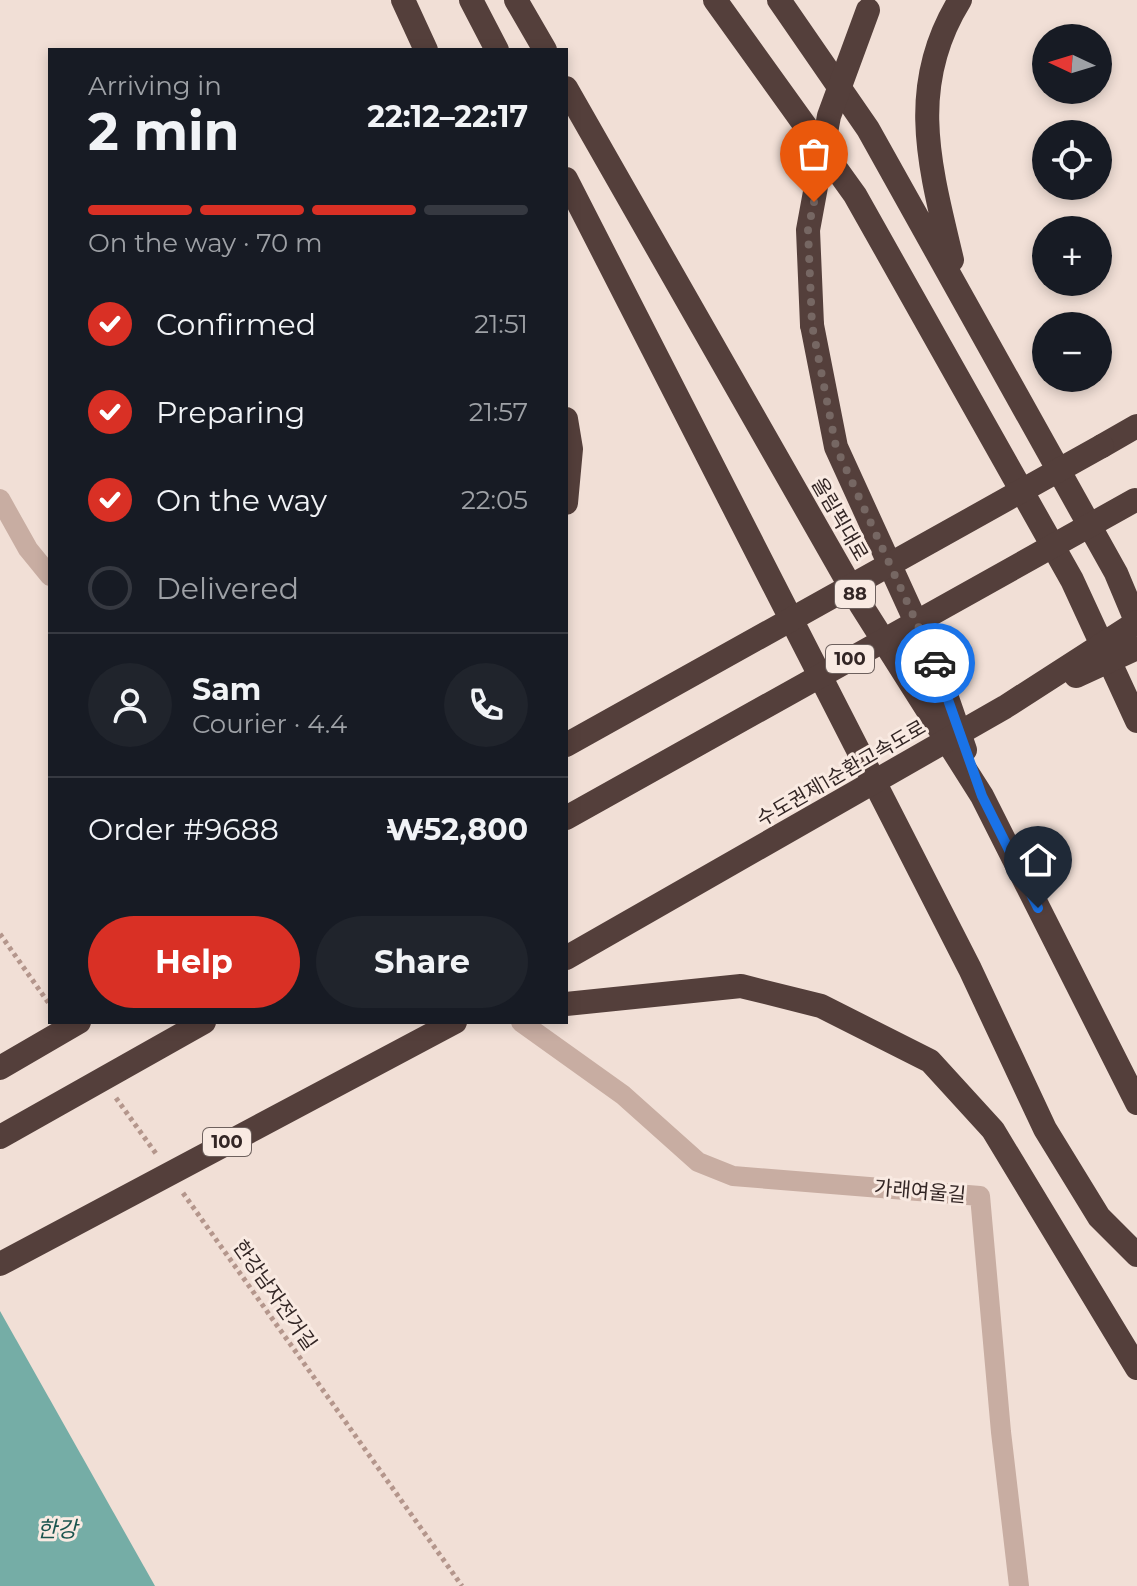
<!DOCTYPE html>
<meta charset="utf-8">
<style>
:root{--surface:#171b24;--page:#20242c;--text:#f1f3f6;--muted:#9ea1a6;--line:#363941;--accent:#d93025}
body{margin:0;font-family:Montserrat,"Noto Sans KR",sans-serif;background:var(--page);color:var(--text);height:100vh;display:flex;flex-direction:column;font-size:30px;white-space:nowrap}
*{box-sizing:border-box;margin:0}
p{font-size:26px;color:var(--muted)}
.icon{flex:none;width:44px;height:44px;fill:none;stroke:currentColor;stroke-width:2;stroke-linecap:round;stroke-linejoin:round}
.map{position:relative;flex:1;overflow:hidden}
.details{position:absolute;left:48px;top:48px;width:520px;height:976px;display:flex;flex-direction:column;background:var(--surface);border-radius:0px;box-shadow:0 4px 12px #0003}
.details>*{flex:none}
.needle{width:52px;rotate:274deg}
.controls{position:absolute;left:1032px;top:24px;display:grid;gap:16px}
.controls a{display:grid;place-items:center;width:80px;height:80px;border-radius:50%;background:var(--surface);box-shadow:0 4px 12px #0003;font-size:40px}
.pin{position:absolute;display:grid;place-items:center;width:68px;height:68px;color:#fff;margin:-82px -34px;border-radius:50% 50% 50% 0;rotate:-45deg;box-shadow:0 0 8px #0007}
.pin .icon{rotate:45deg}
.courier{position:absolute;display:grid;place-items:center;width:80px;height:80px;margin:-40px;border:6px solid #1a73e8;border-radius:50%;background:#fff;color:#222;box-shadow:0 2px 10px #0007}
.summary em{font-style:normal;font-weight:700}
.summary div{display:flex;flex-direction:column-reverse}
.summary{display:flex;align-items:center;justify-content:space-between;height:136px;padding:0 40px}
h1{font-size:52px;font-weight:700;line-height:60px}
.bar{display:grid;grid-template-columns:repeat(4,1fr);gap:12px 8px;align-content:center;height:96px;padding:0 40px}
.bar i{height:10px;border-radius:6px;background:var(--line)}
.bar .active{background:var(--accent)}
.bar p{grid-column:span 4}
.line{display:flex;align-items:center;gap:20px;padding:0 40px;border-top:2px solid var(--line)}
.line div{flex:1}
.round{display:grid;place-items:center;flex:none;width:84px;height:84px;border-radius:42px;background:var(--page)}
ol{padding:0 40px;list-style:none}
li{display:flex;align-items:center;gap:24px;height:88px}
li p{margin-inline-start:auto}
li .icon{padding:8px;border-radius:50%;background:var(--accent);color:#fff;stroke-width:4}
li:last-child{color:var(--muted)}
li i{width:44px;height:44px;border:4px solid var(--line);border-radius:50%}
.button{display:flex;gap:16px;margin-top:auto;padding:16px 40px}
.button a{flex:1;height:92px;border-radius:48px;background:var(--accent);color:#fff;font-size:32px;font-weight:700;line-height:92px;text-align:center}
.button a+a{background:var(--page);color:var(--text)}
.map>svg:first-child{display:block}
</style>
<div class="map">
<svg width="1137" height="1586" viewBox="0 0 1137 1586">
<rect width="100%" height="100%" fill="#f1dfd6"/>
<!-- water -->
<path fill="#75ada6" d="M0 1311 155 1586H0Z"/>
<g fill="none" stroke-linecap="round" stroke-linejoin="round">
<!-- path -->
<path stroke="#b4968c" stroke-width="5" stroke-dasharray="4 4" stroke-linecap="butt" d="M0 934 50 1005
M116 1098 157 1155
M183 1193 462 1586"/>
<!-- street -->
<path stroke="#c8ada2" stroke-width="20" d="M0 499 28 549 50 576
M521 1022 623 1095 698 1162 733 1176 980 1196 1001 1432 1019 1586"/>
<!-- highway -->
<path stroke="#543f3b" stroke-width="24" d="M403 0 426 50
M471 0 497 50
M516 0 545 50
M715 0 855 195 1072 580 1137 721
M779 0 868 129 1116 573 1137 623
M566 88 861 605 982 796 1137 1103
M566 179 970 969 1045 1129 1099 1217 1137 1255
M952 260C930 167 906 87 960 0
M812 325 836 447 936 666 965 750
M566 419 571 449 566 503
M1102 446 1137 426
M566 1004 741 986 821 1006 930 1061 993 1130 1137 1368"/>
<!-- highway-bridge -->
<path stroke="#543f3b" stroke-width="24" d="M812 325 808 230 829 116 868 10
M1076 676 1137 648
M566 745 1102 446
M566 818 1135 500
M566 958 1005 707 1137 622
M0 1068 79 1022
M0 1137 204 1022
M0 1264 455 1022"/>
</g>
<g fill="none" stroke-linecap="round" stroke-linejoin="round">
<!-- done -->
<path stroke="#766763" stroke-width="8" stroke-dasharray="0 14.4" d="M814 202 808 230 812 325 836 447 935 663"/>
<!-- route -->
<path stroke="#1a73e8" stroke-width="10" d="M935 663 982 796 1038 908"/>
</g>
<g text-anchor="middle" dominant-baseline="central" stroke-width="6" stroke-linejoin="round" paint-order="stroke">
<!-- shield labels -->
<g fill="#f9eae2" stroke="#6e615e" stroke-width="2">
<rect x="835" y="580" width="40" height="28" rx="6"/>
<rect x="826" y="645" width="48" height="28" rx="6"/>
<rect x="203" y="1128" width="48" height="28" rx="6"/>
</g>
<g font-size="18" font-weight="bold" fill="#332625">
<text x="855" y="594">88</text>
<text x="850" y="659">100</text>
<text x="227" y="1142">100</text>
</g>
<!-- street labels -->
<g font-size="20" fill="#332625" stroke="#f9eae2">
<text transform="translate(840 519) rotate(60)">올림픽대로</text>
<text transform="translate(841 773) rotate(-30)">수도권제1순환고속도로</text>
<text transform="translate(920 1191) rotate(5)">가래여울길</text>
<text transform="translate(275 1295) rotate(55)">한강남자전거길</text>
</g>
<!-- water labels -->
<g font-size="22" font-style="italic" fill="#1a544e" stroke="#f9eae2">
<text x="57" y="1529">한강</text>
</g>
</g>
</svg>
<div class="controls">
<a><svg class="needle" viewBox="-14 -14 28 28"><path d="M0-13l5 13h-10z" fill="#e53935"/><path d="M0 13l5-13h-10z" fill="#9ea1a6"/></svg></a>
<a><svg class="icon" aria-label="locate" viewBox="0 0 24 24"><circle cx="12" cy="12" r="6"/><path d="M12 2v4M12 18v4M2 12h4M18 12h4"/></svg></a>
<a>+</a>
<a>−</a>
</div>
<div class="pin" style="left:814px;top:202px;background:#ea580c"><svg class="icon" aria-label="bag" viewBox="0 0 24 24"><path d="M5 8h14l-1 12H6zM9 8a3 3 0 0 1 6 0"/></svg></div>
<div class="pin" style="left:1038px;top:908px;background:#1f2937"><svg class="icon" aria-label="home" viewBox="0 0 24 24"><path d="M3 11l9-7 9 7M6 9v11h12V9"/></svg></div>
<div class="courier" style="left:935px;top:663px"><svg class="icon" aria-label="car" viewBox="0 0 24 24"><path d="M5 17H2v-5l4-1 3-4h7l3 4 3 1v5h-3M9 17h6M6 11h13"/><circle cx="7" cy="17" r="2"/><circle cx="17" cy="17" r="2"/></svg></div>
<section class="details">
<div class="summary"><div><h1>2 min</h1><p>Arriving in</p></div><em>22:12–22:17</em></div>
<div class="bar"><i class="active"></i><i class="active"></i><i class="active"></i><i></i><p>On the way · 70 m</p></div>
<ol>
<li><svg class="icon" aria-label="check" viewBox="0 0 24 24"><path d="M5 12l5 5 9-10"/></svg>Confirmed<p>21:51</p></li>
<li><svg class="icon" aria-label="check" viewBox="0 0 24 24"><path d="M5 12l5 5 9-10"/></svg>Preparing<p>21:57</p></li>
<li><svg class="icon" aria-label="check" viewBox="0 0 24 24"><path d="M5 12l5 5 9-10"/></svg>On the way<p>22:05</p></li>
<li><i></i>Delivered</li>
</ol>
<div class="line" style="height:144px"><a class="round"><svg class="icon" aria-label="person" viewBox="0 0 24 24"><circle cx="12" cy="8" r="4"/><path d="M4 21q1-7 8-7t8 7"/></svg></a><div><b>Sam</b><p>Courier · 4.4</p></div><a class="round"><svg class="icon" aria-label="phone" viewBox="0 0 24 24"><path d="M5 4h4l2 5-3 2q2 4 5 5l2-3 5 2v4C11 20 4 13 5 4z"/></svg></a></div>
<div class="line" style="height:104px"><div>Order #9688</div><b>₩52,800</b></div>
<div class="button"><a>Help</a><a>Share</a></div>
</section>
</div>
